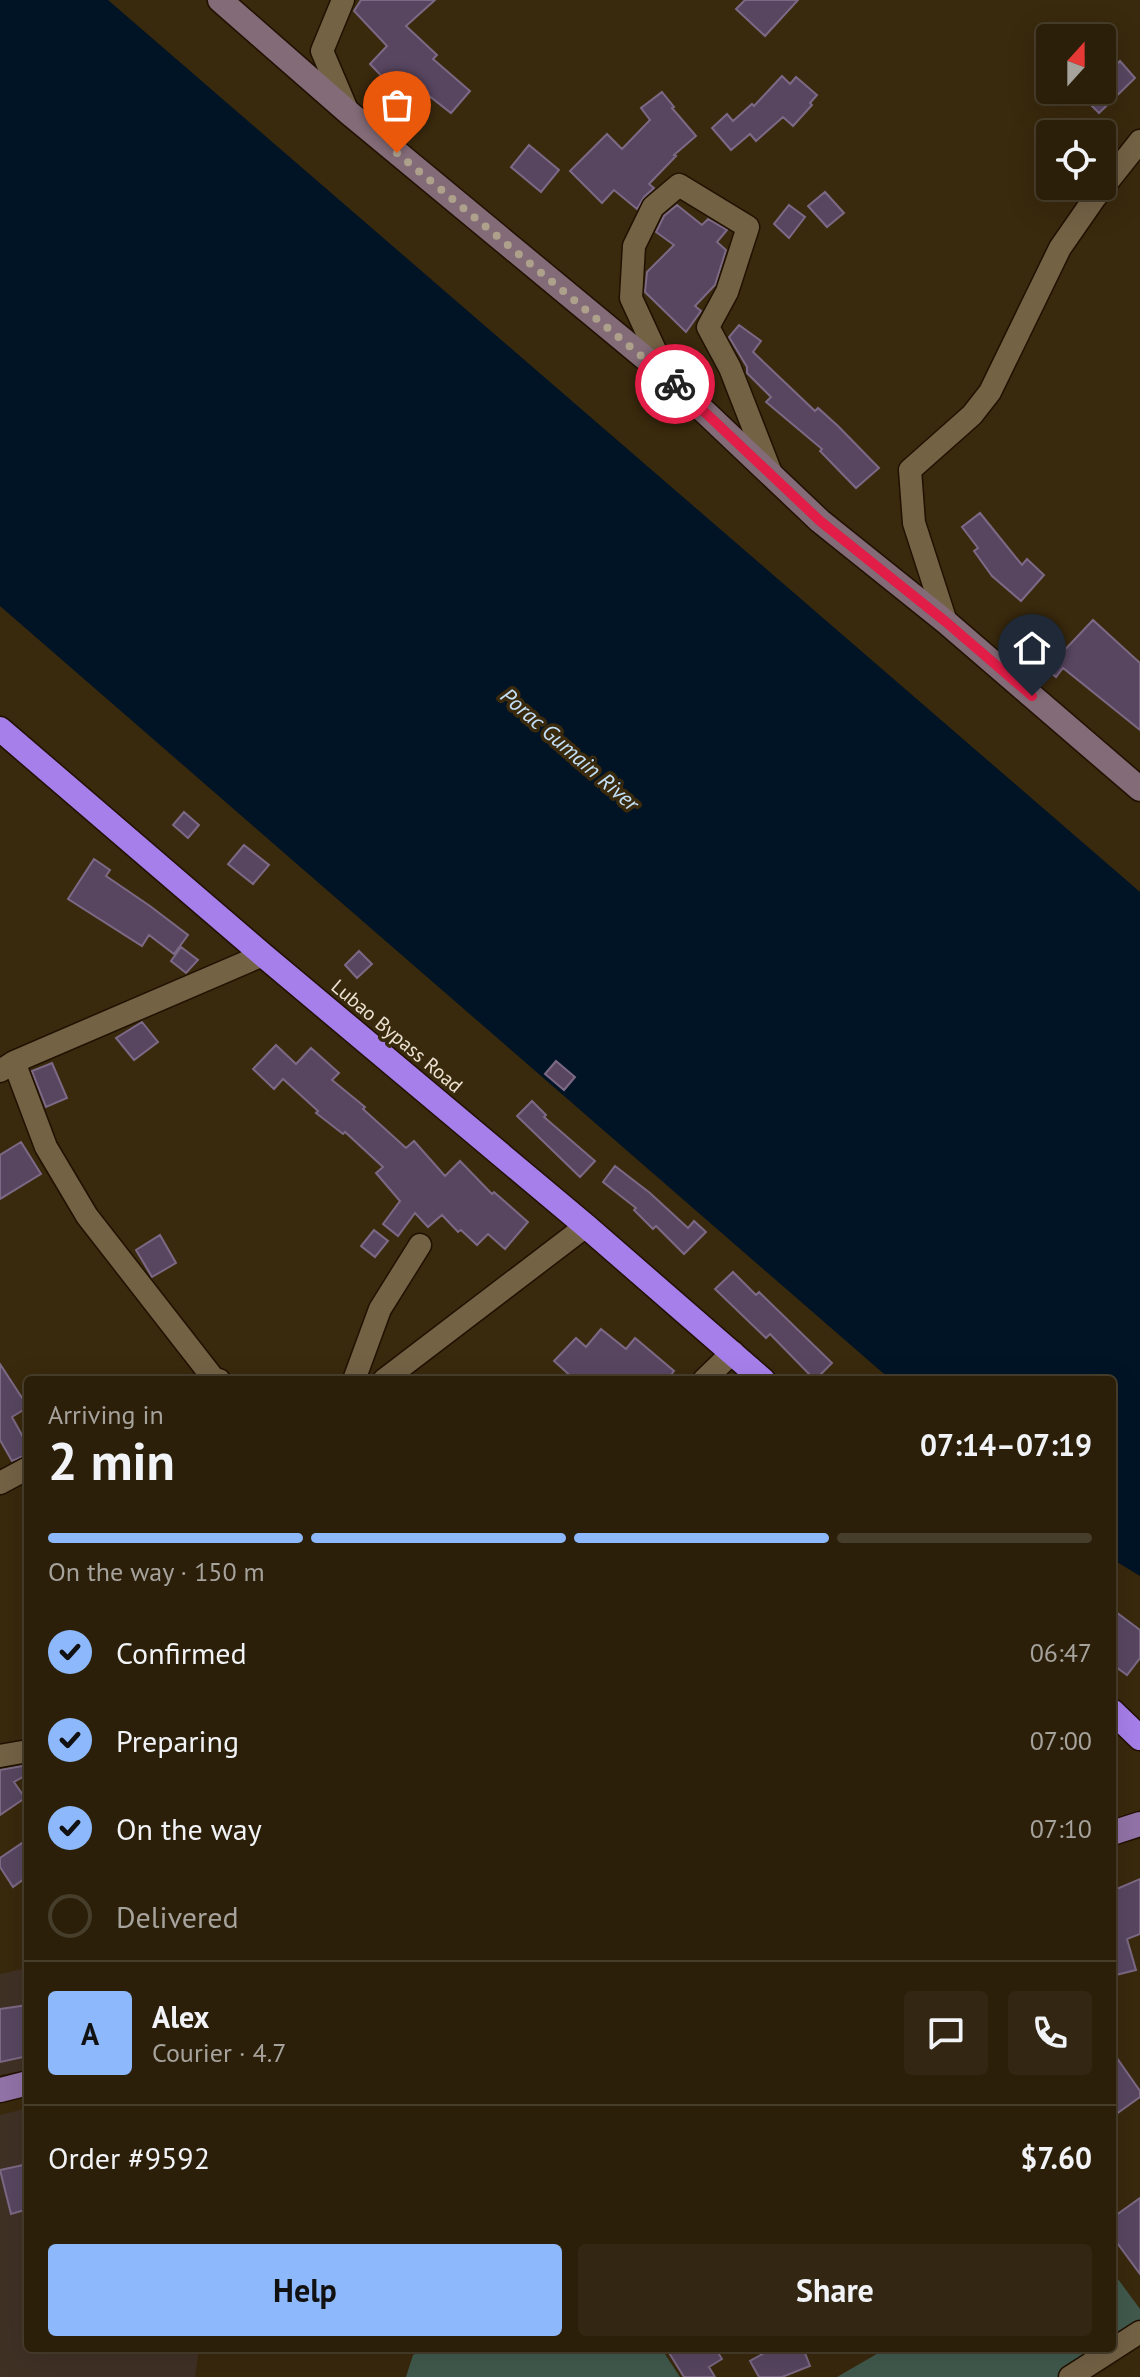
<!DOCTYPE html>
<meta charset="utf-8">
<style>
:root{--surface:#2b1f0a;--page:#332713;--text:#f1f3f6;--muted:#a6a29c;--line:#473d2b;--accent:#8db9fc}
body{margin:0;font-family:"PT Sans",sans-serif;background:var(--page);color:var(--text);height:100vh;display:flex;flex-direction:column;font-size:30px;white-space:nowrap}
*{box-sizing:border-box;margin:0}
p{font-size:26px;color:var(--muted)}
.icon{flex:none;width:44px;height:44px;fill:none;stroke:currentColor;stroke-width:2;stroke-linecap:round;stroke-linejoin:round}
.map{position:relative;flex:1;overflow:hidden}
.side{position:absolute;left:24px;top:1376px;width:1092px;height:976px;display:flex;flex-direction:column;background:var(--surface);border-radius:8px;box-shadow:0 8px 32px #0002,0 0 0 2px var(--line)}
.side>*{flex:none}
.needle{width:52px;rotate:21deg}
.tools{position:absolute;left:1036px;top:24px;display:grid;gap:16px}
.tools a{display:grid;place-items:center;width:80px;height:80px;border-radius:8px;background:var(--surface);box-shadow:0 8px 32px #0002,0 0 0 2px var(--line);font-size:40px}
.pin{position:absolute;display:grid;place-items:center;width:68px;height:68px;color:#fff;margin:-82px -34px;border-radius:50% 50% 50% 0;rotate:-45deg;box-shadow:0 0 8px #0007}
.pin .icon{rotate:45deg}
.courier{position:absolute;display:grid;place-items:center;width:80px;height:80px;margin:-40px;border:6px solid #e11d48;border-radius:50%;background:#fff;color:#222;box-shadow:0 2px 10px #0007}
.head em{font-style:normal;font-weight:700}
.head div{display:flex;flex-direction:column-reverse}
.head{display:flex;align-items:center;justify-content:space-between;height:136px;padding:0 24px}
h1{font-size:52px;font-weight:700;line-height:60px}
.bar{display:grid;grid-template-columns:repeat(4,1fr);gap:12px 8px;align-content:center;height:96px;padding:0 24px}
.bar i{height:10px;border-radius:6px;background:var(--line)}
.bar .on{background:var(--accent)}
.bar p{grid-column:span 4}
.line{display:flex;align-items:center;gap:20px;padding:0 24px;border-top:2px solid var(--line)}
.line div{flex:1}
.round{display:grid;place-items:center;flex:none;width:84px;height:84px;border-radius:8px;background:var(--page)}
ol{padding:0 24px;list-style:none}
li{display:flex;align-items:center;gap:24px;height:88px}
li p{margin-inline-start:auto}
li .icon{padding:8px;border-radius:50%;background:var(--accent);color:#111;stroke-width:4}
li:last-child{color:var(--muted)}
li i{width:44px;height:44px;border:4px solid var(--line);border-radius:50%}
.button{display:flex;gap:16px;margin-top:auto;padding:16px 24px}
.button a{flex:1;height:92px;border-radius:8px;background:var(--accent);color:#111;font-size:32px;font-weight:700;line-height:92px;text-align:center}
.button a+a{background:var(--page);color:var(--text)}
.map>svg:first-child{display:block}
</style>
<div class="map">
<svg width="1140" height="2377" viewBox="0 0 1140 2377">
<rect width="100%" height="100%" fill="#39290d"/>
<!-- commercial -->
<path fill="#403125" d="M28 1968V2070L0 2075V1974Z
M28 2108V2348H199L195 2377H0V2115Z"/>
<!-- green -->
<path fill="#415a4d" d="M1112 2271 1140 2309V2329L1082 2377H837L887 2348H1112Z
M428 2348H661L680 2377H406L413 2355Z"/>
<!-- water -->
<path fill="#001426" d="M0 0H108L1140 892V1576L1112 1559V1380H891L0 606Z"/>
<!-- building -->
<path fill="#584660" stroke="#7c6985" stroke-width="2" d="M361 0H435L406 26 437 55 433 59 470 91 451 113 400 73 388 83 370 64 387 46 354 11Z
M745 0H798L765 36 736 9Z
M1120 61 1135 78 1099 113 1076 90H1102V77Z
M782 76 790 84 796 77 817 95 810 103 812 105 793 126 783 117 756 141 750 134 731 150 712 128 727 114 733 121 752 104 754 106Z
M662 92 674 107 672 108 696 136 674 155 676 156 649 184 654 188 644 197 637 209 614 190 602 203 570 171 607 134 622 149 650 120 641 108Z
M529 145 559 170 541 192 511 167Z
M825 192 844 213 827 227 808 206Z
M677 205 702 225 708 219 727 230 717 242 726 250 715 285 695 306 701 311 686 332 645 292 647 272 674 245 656 232 664 216Z
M789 205 805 217 789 238 774 224Z
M739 325 761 341 753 352 815 411 818 408 838 426 879 468 856 488 820 451 822 449 766 402 771 397 747 373V367L729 337Z
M980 513 1022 565 1027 559 1044 575 1021 601 992 576 974 551 978 548 962 527Z
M1093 620 1140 663V730L1063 668 1056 677 1009 639 1019 626 1058 657Z
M184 812 199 825 188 838 173 825Z
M244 845 269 865 253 884 228 864Z
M94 859 110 870 106 876 150 906 188 935 174 954 149 935 142 946 68 899Z
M181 947 198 960 186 973 171 961Z
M359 951 372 964 357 978 345 965Z
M142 1022 158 1042 134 1060 116 1038Z
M276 1045 296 1064 311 1048 339 1073 332 1080 365 1107 363 1109 406 1148 414 1141 445 1176 460 1161 492 1194 494 1192 528 1222 505 1249 488 1234 477 1245 461 1230 458 1232 442 1215 428 1227 415 1213 398 1236 383 1224 400 1201 376 1173 383 1167 345 1132 343 1134 316 1113 318 1111 283 1079 274 1089 253 1069Z
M556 1061 575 1077 564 1090 545 1074Z
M52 1063 67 1098 46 1107 32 1071Z
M532 1101 546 1115 544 1117 595 1161 580 1177 517 1116Z
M21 1142 41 1174 0 1199V1155Z
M615 1166 650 1193 688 1228 694 1221 706 1232 684 1254 656 1226 653 1229 634 1210 636 1208 603 1182Z
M374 1230 388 1241 375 1257 361 1246Z
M160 1235 176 1263 152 1277 136 1250Z
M733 1272 756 1295 759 1292 832 1363 815 1380 770 1334 766 1338 715 1289Z
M601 1329 626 1349 635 1338 674 1371 667 1380H575L554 1361 576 1338 586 1347Z
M0 1364 28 1407 12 1417 28 1446V1454L12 1461 0 1440Z
M1112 1609 1140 1630V1658L1127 1675 1112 1664Z
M28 1765V1774L14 1782 25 1798 0 1815V1770Z
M28 1839V1876L13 1887 0 1867V1858Z
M1140 1879V1934L1127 1939 1136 1970 1112 1976V1891Z
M28 2005V2056L0 2062V2009Z
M1112 2051 1140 2091V2097L1112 2117Z
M28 2164V2209L11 2214 0 2170Z
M1140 2198V2274L1112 2236V2218Z
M666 2348H715L722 2359 709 2367 715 2377H684Z
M773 2348H803L810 2366 782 2377H759L750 2361Z"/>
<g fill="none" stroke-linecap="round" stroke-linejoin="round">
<!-- street casing -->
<g stroke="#201100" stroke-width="25">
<path id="street" d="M343 0 322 51 348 112
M667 376 631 298 634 246 653 207 679 185 748 227 727 292 708 327 730 368 771 473
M946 622 914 523 910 470 972 415 990 392 1060 248 1094 199 1140 141
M14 1062 46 1147 87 1216 214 1379 219 1380
M0 1071 14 1062 263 955
M354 1380 380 1309 420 1245
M384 1380 586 1226
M704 1380 733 1352
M0 1483 28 1468
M0 1756 28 1751
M1070 2377 1140 2332"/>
</g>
<!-- secondary casing -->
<g stroke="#201100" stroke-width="27">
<path id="secondary" d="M220 0 348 112 668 377 820 521 946 622 1140 789"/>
</g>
<!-- primary casing -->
<g stroke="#201100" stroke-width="27">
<path id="primary" d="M1112 1833 1140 1824
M0 2090 28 2083"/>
</g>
<!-- highway casing -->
<g stroke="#201100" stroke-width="27">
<path id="highway" d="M0 729 263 955 586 1226 763 1380
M1112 1711 1140 1738"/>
</g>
<!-- street -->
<use href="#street" stroke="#746245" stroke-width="22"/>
<!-- secondary -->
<use href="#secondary" stroke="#836b77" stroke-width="24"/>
<!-- primary -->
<use href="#primary" stroke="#9373a8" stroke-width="24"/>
<!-- highway -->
<use href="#highway" stroke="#a77fea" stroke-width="24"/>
</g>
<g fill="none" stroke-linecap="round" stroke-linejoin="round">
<!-- done -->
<path stroke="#ada18c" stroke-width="8" stroke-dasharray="0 14.4" d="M397 153 675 384"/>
<!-- route -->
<path stroke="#e11d48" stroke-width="10" d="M675 384 820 521 946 622 1032 696"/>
</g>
<g text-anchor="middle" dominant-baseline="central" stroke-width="7" stroke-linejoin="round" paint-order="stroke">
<!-- street labels -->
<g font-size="20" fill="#ebe1d1" stroke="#39290d">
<text transform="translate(397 1036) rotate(40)">Lubao Bypass Road</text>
</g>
<!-- water labels -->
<g font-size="22" font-style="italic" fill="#c3e0f9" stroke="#39290d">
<text transform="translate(570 749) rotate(41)">Porac Gumain River</text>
</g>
</g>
</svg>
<div class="tools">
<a><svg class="needle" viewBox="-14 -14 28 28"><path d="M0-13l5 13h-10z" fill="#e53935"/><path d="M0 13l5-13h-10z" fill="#a6a29c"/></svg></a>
<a><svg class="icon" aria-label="locate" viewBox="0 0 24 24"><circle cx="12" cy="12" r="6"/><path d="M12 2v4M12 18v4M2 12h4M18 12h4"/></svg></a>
</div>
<div class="pin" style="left:397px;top:153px;background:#ea580c"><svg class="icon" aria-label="bag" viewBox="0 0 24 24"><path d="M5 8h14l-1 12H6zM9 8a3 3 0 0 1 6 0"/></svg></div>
<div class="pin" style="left:1032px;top:696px;background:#1f2937"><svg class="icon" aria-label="home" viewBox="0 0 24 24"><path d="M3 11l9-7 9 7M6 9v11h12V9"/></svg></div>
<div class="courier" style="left:675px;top:384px"><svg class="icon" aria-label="bike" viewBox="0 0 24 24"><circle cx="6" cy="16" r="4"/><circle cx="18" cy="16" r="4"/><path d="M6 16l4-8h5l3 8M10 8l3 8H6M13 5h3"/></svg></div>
<section class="side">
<div class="head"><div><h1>2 min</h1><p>Arriving in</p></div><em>07:14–07:19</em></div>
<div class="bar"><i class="on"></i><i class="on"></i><i class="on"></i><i></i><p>On the way · 150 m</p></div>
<ol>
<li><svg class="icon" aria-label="check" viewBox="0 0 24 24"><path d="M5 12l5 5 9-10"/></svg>Confirmed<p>06:47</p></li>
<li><svg class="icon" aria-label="check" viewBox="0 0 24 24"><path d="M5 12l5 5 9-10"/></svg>Preparing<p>07:00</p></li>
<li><svg class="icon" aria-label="check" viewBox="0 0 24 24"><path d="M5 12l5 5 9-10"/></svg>On the way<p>07:10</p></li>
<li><i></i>Delivered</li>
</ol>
<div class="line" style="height:144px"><b class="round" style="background:var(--accent);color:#111">A</b><div><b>Alex</b><p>Courier · 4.7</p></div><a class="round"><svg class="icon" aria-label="chat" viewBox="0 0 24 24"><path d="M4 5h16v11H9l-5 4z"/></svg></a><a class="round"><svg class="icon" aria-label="phone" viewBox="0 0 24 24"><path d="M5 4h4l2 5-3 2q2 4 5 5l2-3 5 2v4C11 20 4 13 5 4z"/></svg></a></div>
<div class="line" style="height:104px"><div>Order #9592</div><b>$7.60</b></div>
<div class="button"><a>Help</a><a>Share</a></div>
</section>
</div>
